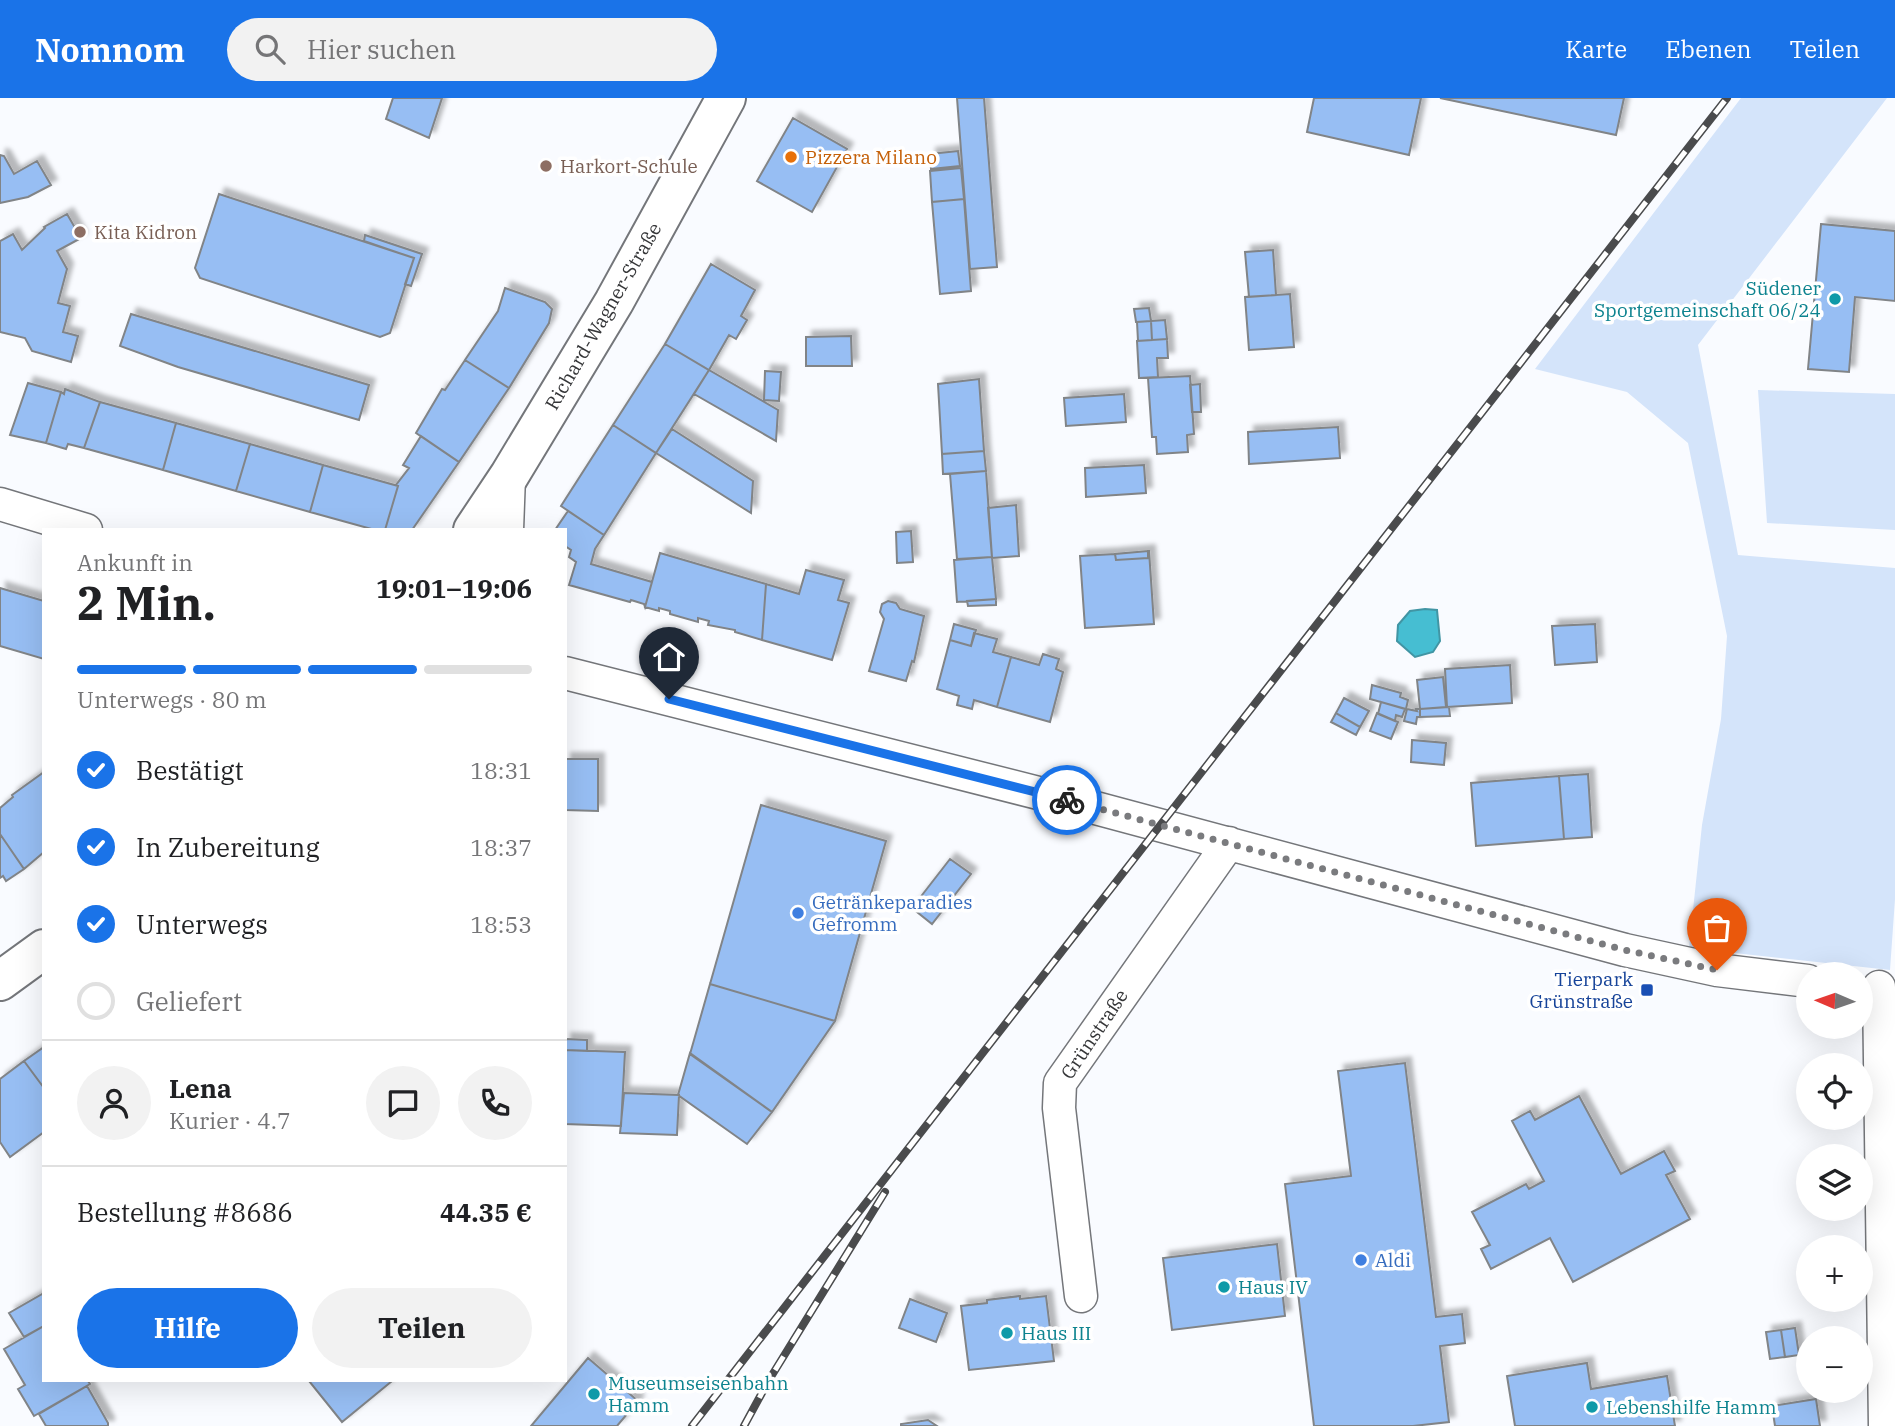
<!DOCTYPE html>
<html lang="de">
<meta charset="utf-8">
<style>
:root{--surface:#fff;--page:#f2f2f2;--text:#202124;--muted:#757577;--line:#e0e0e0;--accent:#1a73e8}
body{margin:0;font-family:"IBM Plex Serif",serif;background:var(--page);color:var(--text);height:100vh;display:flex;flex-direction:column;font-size:26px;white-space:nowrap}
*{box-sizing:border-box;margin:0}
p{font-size:23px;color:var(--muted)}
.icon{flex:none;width:38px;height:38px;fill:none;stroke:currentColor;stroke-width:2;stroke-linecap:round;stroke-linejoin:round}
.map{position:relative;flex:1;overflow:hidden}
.sheet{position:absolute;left:42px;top:430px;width:525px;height:854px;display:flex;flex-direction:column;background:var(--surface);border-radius:0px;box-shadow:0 7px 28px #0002}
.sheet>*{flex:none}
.needle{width:46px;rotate:272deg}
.controls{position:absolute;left:1796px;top:864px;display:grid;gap:14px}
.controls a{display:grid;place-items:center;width:77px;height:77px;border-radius:50%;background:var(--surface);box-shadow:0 7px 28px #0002;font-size:35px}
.pin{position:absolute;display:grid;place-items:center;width:60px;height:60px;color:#fff;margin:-72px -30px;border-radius:50% 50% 50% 0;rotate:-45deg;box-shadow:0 0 7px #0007}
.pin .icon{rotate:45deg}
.courier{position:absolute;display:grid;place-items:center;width:70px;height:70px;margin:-35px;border:5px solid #1a73e8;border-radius:50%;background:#fff;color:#222;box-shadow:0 2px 9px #0007}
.summary em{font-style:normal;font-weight:800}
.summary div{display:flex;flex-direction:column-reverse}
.summary{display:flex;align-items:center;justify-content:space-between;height:119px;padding:0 35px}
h1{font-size:46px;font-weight:800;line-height:52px}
.bar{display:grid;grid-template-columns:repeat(4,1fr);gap:10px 7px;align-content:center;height:84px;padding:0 35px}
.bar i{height:9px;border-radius:5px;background:var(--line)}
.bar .on{background:var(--accent)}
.bar p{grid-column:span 4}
.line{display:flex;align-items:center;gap:18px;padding:0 35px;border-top:2px solid var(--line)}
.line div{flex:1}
.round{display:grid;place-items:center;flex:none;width:74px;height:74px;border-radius:37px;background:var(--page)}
ol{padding:0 35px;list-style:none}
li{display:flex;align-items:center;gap:21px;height:77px}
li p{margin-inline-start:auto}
li .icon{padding:7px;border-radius:50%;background:var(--accent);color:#fff;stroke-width:4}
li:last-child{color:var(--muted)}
li i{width:38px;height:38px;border:4px solid var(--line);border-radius:50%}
.cta{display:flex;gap:14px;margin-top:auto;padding:14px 35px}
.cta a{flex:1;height:80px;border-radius:42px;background:var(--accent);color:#fff;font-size:28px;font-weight:800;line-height:80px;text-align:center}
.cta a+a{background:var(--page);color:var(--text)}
header{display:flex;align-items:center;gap:42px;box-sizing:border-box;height:98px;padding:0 35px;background:var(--accent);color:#fff}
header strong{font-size:33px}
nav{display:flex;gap:38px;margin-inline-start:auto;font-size:24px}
.search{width:490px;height:63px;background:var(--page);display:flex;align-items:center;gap:18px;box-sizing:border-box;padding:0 24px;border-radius:38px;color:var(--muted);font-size:26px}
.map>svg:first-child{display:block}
</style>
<header>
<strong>Nomnom</strong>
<div class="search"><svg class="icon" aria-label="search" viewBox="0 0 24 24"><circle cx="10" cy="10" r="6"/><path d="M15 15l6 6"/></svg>Hier suchen</div>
<nav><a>Karte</a><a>Ebenen</a><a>Teilen</a></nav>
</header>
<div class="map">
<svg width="1895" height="1328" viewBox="0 0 1895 1328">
<defs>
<filter id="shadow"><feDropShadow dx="6" dy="-6" stdDeviation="2" flood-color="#0004"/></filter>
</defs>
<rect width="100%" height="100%" fill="#f9fbff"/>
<!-- green -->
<path fill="#d4e4fa" d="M1741 0H1887L1698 247 1738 457 1895 470V801L1890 872 1689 850 1702 727 1721 621 1727 538 1688 345 1627 294 1535 271Z
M1758 292 1895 296V432L1767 425Z"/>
<!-- water -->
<path fill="#46bed2" stroke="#4195a4" stroke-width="2" d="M1425 511 1437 512 1440 543 1433 554 1415 559 1397 543 1398 527 1410 513Z"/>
<!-- building -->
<path fill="#97bef3" stroke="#818487" stroke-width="2" filter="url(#shadow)" d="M393 0H442L429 40 386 21Z
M957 0H984L997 169 970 171Z
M1314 0H1421L1409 57 1307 34Z
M1440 0H1624L1616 37Z
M793 20 847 51 812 114 757 83Z
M958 53 960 68 931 71 930 56Z
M0 57 4 58 14 76 37 63 51 87 28 99 0 105Z
M961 70 964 101 932 104 930 73Z
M219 96 414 160 390 235 380 239 200 180 195 170Z
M964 101 971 193 940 196 932 104Z
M67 116 81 140 57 153 67 171 58 205 70 208 63 234 78 238 71 264 32 253 25 240 0 234V143L13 136 22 152 45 130 44 129Z
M1821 126 1895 133V203L1855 199 1849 274 1808 271Z
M365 137 422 156 411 188 405 186 414 160 364 143Z
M1273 152 1276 197 1249 199 1245 154Z
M711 166 755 192 741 218 747 222 736 241 729 237 709 272 665 246Z
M505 190 545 204 552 211 549 225 509 290 465 262 498 213Z
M1290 196 1294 249 1249 252 1245 199Z
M1149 210 1151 223 1136 224 1134 211Z
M131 216 369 287 359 322 178 269 120 248Z
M1165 222 1167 241 1152 242 1151 223Z
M1151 223 1152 242 1138 243 1137 224Z
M851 238 852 268H806V239Z
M1167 241 1168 260H1157L1158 279 1139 280 1137 243Z
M665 246 709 272 656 355 613 327Z
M465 262 509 290 459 364 416 335 442 291 445 292Z
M709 272 778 312 776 343 694 296Z
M765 273 781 274 779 303 764 302Z
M1190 278 1194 336 1187 337 1188 354 1157 356 1156 339H1152L1148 280Z
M979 281 984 353 942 356 938 286Z
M28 285 61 294 46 345 10 337Z
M1200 286 1201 314H1192L1190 287Z
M65 291 100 304 84 350 68 346 66 351 46 345 61 294 64 296Z
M1124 296 1126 324 1066 328 1064 300Z
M100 304 176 325 163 372 84 350Z
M176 325 250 346 236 393 163 372Z
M613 327 656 355 604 437 561 408Z
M1338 329 1340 360 1249 366 1248 334Z
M672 331 753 383 751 415 656 355Z
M421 338 459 364 412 432H385L398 388 396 387 409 370 403 367Z
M250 346 323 367 310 414 236 393Z
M984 353 986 373 943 376 942 356Z
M323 367 398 388 385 432H375L310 414Z
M1144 367 1146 395 1086 399 1085 370Z
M986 373 992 459 957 461 950 376Z
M1016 407 1019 458 992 460 988 410Z
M568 413 604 437 595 451 591 466 652 484 645 509 644 506 631 502 630 504 569 487 576 464 569 459 571 452 565 448V432H555Z
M911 433 913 464 897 465 896 434Z
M1148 453H1149L1154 526 1085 530 1080 458 1115 456 1116 462 1148 460Z
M1148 453V460L1116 462 1115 456Z
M660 455 766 486 762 542 735 534V532L708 527 709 523 698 520V524L670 516V513L659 510V513L645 509Z
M992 459 996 501 957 504 954 462Z
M806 472 844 482 838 502 849 505 832 562 762 542 766 486 799 496Z
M0 490 44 503V561L0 548Z
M996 501V507L968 508 967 503Z
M888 503 896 505 900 511 924 518 914 564 912 563 906 583 869 573 884 521 880 514 882 506Z
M954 526 976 532 971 548 950 542Z
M1595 526 1597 564 1555 567 1552 528Z
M974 535 997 541 993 554 1011 559 997 609 974 602 972 611 957 607 959 598 937 591 950 542 971 548Z
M1043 556 1059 561 1056 571 1063 574 1050 624 997 609 1011 559 1039 567Z
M1510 567 1512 605 1447 609 1445 571Z
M1443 579 1446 609 1420 611 1417 582Z
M1372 587 1401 595 1400 599 1408 602 1406 611 1370 601Z
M1344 600 1369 613 1360 629 1336 615Z
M1381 604 1405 611 1402 619 1396 617 1395 623 1378 616Z
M1449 609 1450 618 1420 619V611Z
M1407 611 1417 613 1416 611H1420V619H1417L1416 626 1404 623Z
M1336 615 1360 629 1356 637 1331 624Z
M1377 615 1398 624 1391 641 1370 633Z
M1412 642 1446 645 1444 667 1411 664Z
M565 661H598V713L565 712Z
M44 674V754L24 771 0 736V710L13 699 12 697Z
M1588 676 1592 739 1564 741 1559 678Z
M1559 678 1564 741 1476 748 1471 685Z
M761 707 886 743 835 923 710 886Z
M0 736 24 771 6 783 3 778 0 780Z
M950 761 971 776 932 826 912 810Z
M710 886 835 923 772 1014 690 956Z
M565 941 587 942V953L565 952Z
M44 949V990L24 963Z
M565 952 625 954 621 1028 565 1026Z
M690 955 772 1014 747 1046 678 997Z
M24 963 44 990V1034L10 1059 0 1044V981Z
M1405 965 1436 1219 1462 1216 1465 1245 1440 1248 1449 1324 1413 1328H1314L1285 1086 1351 1078 1338 973Z
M624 995 679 997 677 1037 620 1035Z
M1579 998 1621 1076 1664 1053 1675 1073 1666 1077 1690 1121 1573 1184 1550 1140 1491 1171 1481 1151 1490 1147 1472 1114 1526 1086 1529 1091 1544 1083 1512 1023 1530 1013 1535 1022Z
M1277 1146 1285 1218 1172 1232 1163 1160Z
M44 1195V1228L24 1239 9 1215Z
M1020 1198V1201L1046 1198 1054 1263 969 1272 961 1208 987 1205V1202Z
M910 1201 947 1215 936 1244 899 1230Z
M44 1228V1283H88L90 1286 34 1318 18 1291 25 1287 4 1251Z
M1795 1230 1799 1257 1785 1259 1781 1232Z
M1781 1232 1785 1259 1770 1261 1766 1234Z
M588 1260 638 1303 617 1328H531Z
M1587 1265 1591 1291 1667 1278 1675 1328H1515L1507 1278Z
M309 1283H392L342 1324Z
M87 1288 108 1325V1328H46L39 1316Z
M1816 1301 1820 1328H1775L1772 1308Z
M928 1322 937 1328H901V1326Z"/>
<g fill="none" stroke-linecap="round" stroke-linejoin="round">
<!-- street casing -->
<g stroke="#74767a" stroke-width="35">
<path id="street" d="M0 406 86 432
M507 432 509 378
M565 575 1062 701 1625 852 1717 872 1808 883
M1879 889 1885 1328
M1081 1198 1059 1010 1060 985 1229 745"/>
</g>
<!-- primary casing -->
<g stroke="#74767a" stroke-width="42">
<path id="primary" d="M473 432 509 378 614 204 726 0
M0 883 44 851"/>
</g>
<!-- street -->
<use href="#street" stroke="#fff" stroke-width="32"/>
<!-- primary -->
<use href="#primary" stroke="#fff" stroke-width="38"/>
<!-- rail casing -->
<g stroke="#4a4b4d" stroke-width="8">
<path id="rail" d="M692 1328 1727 0
M744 1328 769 1282 885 1094"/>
</g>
<!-- rail -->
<use href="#rail" stroke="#fff" stroke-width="5" stroke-dasharray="16" stroke-linecap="butt"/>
</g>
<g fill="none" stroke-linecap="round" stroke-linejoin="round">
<!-- done -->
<path stroke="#7a7b7e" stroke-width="7" stroke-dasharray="0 12.6" d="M1067 702 1625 852 1717 872"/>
<!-- route -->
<path stroke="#1a73e8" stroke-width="9" d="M669 601 1067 702"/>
</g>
<!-- markers -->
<circle fill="#e8710a" stroke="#fff" stroke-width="2.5" cx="791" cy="59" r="7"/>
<g fill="#8d6e63" stroke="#fff" stroke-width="2.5">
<circle cx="546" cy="68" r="7"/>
<circle cx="80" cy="134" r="7"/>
</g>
<g fill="#0f9aa8" stroke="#fff" stroke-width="2.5">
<circle cx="1835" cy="201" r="7"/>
<circle cx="1224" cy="1189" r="7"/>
<circle cx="1007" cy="1235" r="7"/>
<circle cx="594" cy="1296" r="7"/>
<circle cx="1592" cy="1309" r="7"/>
</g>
<g fill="#3f7fe0" stroke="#fff" stroke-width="2.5">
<circle cx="798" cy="815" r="7"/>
<circle cx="1361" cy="1162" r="7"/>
</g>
<rect fill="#1a4fb4" stroke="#fff" stroke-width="2.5" x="1640" y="885" width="14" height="14" rx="3.5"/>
<g text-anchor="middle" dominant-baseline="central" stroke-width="7" stroke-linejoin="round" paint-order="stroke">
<!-- food labels -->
<g font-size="19" fill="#c56008" stroke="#fff" text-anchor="start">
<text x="805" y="59">Pizzera Milano</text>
</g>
<!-- education labels -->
<g font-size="19" fill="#785e54" stroke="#fff" text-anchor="start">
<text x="560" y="68">Harkort-Schule</text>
<text x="94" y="134">Kita Kidron</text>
</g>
<!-- culture labels -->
<g font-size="19" fill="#0d838f" stroke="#fff" text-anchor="start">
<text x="1821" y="190" text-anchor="end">Südener<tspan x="1821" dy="22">Sportgemeinschaft 06/24</tspan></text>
<text x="1238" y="1189">Haus IV</text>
<text x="1021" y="1235">Haus III</text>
<text x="608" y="1285">Museumseisenbahn<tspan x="608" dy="22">Hamm</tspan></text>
<text x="1606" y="1309">Lebenshilfe Hamm</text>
</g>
<!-- street labels -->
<g font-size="19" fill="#353638" stroke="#fff">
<text transform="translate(603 218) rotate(-60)">Richard-Wagner-Straße</text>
<text transform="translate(1094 936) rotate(-56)">Grünstraße</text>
</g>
<!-- shop labels -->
<g font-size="19" fill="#366cbe" stroke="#fff" text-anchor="start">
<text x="812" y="804">Getränkeparadies<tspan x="812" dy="22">Gefromm</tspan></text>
<text x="1375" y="1162">Aldi</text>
</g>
<!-- transit labels -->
<g font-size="19" fill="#164399" stroke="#fff" text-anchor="end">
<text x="1633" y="881">Tierpark<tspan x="1633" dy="22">Grünstraße</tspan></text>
</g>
</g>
</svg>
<div class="controls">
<a><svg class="needle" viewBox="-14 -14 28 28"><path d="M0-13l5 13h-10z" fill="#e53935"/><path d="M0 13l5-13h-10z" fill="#757577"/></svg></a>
<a><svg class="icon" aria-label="locate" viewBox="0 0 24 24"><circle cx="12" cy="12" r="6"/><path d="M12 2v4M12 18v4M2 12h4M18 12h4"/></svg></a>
<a><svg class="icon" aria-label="layers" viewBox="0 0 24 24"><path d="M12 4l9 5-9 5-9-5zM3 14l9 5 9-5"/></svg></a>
<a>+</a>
<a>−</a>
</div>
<div class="pin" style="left:1717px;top:872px;background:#ea580c"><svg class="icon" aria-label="bag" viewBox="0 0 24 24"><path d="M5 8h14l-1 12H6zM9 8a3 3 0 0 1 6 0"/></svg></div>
<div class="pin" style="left:669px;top:601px;background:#1f2937"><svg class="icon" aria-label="home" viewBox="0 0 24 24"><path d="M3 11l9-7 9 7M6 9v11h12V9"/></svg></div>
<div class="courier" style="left:1067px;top:702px"><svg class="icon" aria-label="bike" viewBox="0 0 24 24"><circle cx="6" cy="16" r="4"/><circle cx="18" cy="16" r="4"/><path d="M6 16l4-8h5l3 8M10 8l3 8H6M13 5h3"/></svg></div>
<section class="sheet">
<div class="summary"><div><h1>2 Min.</h1><p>Ankunft in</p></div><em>19:01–19:06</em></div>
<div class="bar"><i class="on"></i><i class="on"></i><i class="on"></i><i></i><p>Unterwegs · 80 m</p></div>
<ol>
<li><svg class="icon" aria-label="check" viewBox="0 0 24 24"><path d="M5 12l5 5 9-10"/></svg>Bestätigt<p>18:31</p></li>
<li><svg class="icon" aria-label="check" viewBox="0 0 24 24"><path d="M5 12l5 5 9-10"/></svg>In Zubereitung<p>18:37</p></li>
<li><svg class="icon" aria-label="check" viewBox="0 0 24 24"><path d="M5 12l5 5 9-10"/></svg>Unterwegs<p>18:53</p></li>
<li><i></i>Geliefert</li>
</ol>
<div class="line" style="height:126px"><a class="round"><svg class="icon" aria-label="person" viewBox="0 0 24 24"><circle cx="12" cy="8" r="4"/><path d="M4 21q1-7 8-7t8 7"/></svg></a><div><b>Lena</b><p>Kurier · 4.7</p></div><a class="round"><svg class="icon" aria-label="chat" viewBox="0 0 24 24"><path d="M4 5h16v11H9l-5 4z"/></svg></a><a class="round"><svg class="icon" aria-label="phone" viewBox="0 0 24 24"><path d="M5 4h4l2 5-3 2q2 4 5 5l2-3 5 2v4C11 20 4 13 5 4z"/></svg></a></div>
<div class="line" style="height:91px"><div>Bestellung #8686</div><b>44.35 €</b></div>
<div class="cta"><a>Hilfe</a><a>Teilen</a></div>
</section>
</div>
